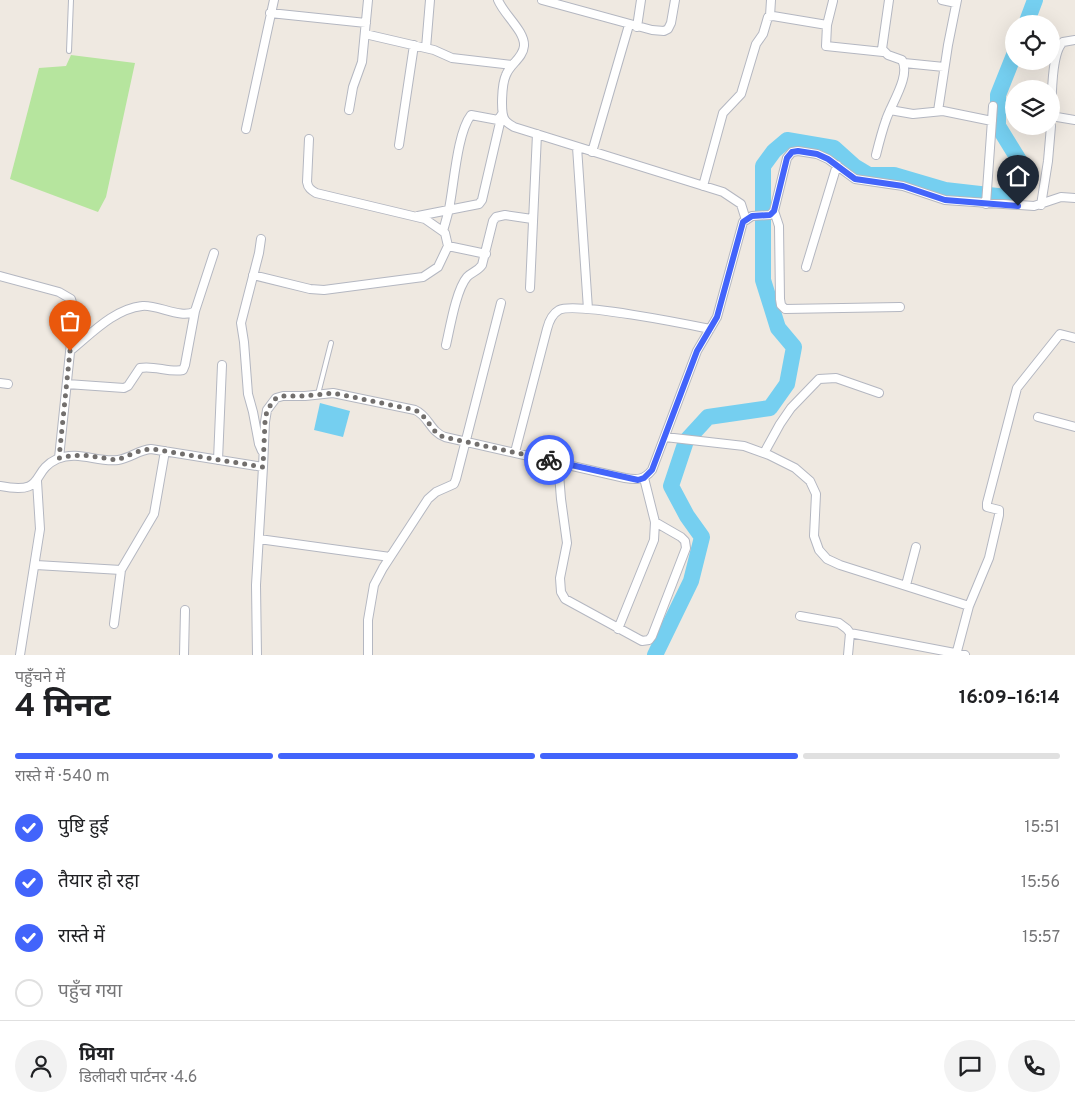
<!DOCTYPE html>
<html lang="hi">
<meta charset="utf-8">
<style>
:root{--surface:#fff;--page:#f2f2f2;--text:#202124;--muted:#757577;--line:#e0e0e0;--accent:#4264fb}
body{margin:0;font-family:Overpass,"Noto Sans Devanagari",sans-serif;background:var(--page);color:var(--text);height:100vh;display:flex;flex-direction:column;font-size:19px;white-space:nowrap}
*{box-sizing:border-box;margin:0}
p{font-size:16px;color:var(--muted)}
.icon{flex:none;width:28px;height:28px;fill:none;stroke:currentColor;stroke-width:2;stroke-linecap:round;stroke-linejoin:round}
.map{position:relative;height:655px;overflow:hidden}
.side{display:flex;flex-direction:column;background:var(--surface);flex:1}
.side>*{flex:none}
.buttons{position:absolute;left:1005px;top:15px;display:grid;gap:10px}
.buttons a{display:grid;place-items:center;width:55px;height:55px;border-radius:50%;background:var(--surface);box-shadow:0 5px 20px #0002;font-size:25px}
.pin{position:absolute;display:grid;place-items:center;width:42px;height:42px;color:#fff;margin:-51px -21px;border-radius:50% 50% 50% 0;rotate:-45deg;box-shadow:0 0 5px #0007}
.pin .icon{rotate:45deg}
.courier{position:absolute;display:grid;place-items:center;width:50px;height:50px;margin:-25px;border:4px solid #4264fb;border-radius:50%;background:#fff;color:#222;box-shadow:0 1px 6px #0007}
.head em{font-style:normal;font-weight:700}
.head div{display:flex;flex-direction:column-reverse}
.head{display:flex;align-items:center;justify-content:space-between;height:85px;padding:0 15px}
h1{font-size:32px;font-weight:700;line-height:38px}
.bar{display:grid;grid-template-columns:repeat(4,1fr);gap:8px 5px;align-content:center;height:60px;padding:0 15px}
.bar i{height:6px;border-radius:4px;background:var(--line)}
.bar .active{background:var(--accent)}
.bar p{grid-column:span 4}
.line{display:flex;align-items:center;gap:12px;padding:0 15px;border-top:1px solid var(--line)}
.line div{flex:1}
.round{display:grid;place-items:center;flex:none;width:52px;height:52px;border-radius:26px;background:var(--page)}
ol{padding:0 15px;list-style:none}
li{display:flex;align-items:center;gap:15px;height:55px}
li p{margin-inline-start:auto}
li .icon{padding:5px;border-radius:50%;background:var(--accent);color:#fff;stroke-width:4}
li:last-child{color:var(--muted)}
li i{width:28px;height:28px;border:2px solid var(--line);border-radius:50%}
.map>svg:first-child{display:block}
</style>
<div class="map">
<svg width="1075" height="655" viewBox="0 0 1075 655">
<rect width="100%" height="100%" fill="#efe9e1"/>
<!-- green -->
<path fill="#b6e59e" d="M71 55 135 63 106 197 98 212 10 179 39 68 66 66Z"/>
<!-- water -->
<path fill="#75cff0" d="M320 403 350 411 343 437 314 430Z"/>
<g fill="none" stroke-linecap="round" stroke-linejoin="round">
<!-- river -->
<path stroke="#75cff0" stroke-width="16" d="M1026 24 1035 0
M655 655 691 581 702 537 687 516 671 486 686 441 708 417 770 408 787 384 794 347 778 328 763 280V166L774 151 787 140 834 148 854 166 869 175H894L945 190 1015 198 1022 165 998 126V95L1014 55"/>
<!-- lane casing -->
<g stroke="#b4b7c1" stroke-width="6">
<path id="lane" d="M69 51 71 0
M318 394 331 343"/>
</g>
<!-- street casing -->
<g stroke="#b4b7c1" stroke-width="10">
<path id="street" d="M498 0C504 15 525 31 524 46 523 58 510 64 506 75 502 83 500 113 505 120 507 123 511 125 514 127L723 192 741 204 746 220
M542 0 652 30 664 31 668 29 671 23 675 0
M942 0 956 3
M833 1 827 25 826 46 883 52
M270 13 366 23
M770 16 771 0
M637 27 641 0
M365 34 434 50 452 58 512 65
M426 48 430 0
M904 63 944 67
M349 110 353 87 362 62 368 0
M890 110 913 114 943 111 992 121
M938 111 948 45 957 0
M1051 116C1052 99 1051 53 1063 42L1075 40
M1051 116 1075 120
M246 129 274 0
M309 139 307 182C308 188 311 190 316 193L425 219 445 233 448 246 486 254
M399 145 414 45
M577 147 588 309
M592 152 629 25
M876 155C879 143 882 131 886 120 891 104 911 76 902 60L888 55 882 49 889 0
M703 186 723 113 741 94 756 44 763 34 768 17 773 16 827 25
M986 204 993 106
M1041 205 1048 161 1051 126
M774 211 779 226 780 299 781 305 785 309 900 307
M418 216 479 204 482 200 502 114
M443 231C445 224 447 217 449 209 454 185 457 133 471 115L498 120 502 114
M261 239 259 253 241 323 244 342 248 394 253 412 259 444 262 451
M806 267 837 165
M253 275 310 289 324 290 423 277 438 267 448 246
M0 276 59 292 71 299 73 306 72 333 59 458
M530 288 537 134
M446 345C450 328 456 290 467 277 472 272 478 271 482 265L493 221 496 217 505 215 532 219
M70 351C91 334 114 309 142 306 157 304 182 320 195 311L214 253
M0 383 8 384
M67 384 124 388 128 386 140 368C154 365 169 373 183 370L185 365 195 311
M1038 417 1075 427
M665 437 744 446 769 455 795 468 810 481 816 494 814 536 819 550 827 559 840 565 969 606
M515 452 547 329C549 321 552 314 559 310 576 302 686 324 710 329
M764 453 780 424 791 408 819 379 836 378 879 393
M218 460 222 365
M558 462 561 499 567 543 560 578 561 592 565 599 642 641 649 640 652 636 686 548 685 541 681 537 655 522
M263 467 265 422 267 410 276 398 283 396H305L333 393 415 410C429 416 430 432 445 437L625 478C637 480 644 480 652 470L697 351 717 317 743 222 752 216 770 215 774 211 787 158 792 152 798 151 817 154 828 159 855 179 903 186 945 200 1034 206 1061 197 1075 198
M0 486C48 495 29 472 57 459 78 450 98 463 118 460 130 458 139 450 151 449L263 467 256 585 257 655
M259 539 390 557
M36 565 121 570
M906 585 916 547
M800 616 839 623 847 629 850 633 848 655
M114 624 121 570 154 514 165 451
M618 629 654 540 655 522 644 478
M850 633 965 655
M20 655 40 529 37 481
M184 655 185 610
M368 655V620L374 585 383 568 428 499 436 492 454 484 456 479 501 303
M956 655 969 606 989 558 999 515V510L987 507V503L1017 388 1060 334 1075 338"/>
</g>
<!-- lane -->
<use href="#lane" stroke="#fff" stroke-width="4"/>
<!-- street -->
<use href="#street" stroke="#fff" stroke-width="8"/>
</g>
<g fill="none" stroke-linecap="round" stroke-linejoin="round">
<!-- done -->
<path stroke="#726f6d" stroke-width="5" stroke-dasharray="0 9" d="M70 351 59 458 70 456 83 455 117 460 142 450 152 449 263 467 265 422 267 410 276 398 283 396H305L333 393 415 410C429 417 430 432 444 437L549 460"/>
<!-- route -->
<path stroke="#4264fb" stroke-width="6" d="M549 460 638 480 644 478 652 470 697 351 717 317 743 222 752 216 770 215 774 211 787 158 792 152 798 151 817 154 828 159 855 179 903 186 945 200 1018 206"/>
</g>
</svg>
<div class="buttons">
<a><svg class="icon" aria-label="locate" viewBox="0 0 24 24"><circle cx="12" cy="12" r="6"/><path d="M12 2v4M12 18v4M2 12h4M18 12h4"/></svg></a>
<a><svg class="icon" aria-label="layers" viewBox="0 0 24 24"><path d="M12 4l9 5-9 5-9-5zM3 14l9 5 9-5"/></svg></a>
</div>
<div class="pin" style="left:70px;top:351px;background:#ea580c"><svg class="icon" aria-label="bag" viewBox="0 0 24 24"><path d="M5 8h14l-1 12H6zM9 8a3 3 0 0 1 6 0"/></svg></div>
<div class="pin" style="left:1018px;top:206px;background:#1f2937"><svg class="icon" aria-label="home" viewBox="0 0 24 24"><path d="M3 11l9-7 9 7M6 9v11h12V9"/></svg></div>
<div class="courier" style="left:549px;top:460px"><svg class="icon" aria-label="bike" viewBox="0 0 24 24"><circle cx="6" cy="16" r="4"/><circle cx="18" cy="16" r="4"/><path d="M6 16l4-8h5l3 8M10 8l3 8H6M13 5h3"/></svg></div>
</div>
<section class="side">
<div class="head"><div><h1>4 मिनट</h1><p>पहुँचने में</p></div><em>16:09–16:14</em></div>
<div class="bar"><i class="active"></i><i class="active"></i><i class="active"></i><i></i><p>रास्ते में · 540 m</p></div>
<ol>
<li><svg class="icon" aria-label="check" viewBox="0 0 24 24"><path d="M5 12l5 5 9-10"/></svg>पुष्टि हुई<p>15:51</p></li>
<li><svg class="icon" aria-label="check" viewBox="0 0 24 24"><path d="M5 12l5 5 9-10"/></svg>तैयार हो रहा<p>15:56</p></li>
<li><svg class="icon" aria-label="check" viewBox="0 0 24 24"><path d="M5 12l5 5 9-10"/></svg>रास्ते में<p>15:57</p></li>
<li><i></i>पहुँच गया</li>
</ol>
<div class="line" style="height:90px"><a class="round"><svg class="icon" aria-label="person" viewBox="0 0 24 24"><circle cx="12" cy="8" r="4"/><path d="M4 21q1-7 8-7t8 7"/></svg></a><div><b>प्रिया</b><p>डिलीवरी पार्टनर · 4.6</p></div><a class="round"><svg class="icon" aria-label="chat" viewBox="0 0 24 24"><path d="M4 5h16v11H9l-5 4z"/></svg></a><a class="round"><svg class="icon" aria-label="phone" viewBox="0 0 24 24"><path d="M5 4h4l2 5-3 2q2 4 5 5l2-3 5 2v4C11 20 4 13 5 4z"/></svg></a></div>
</section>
